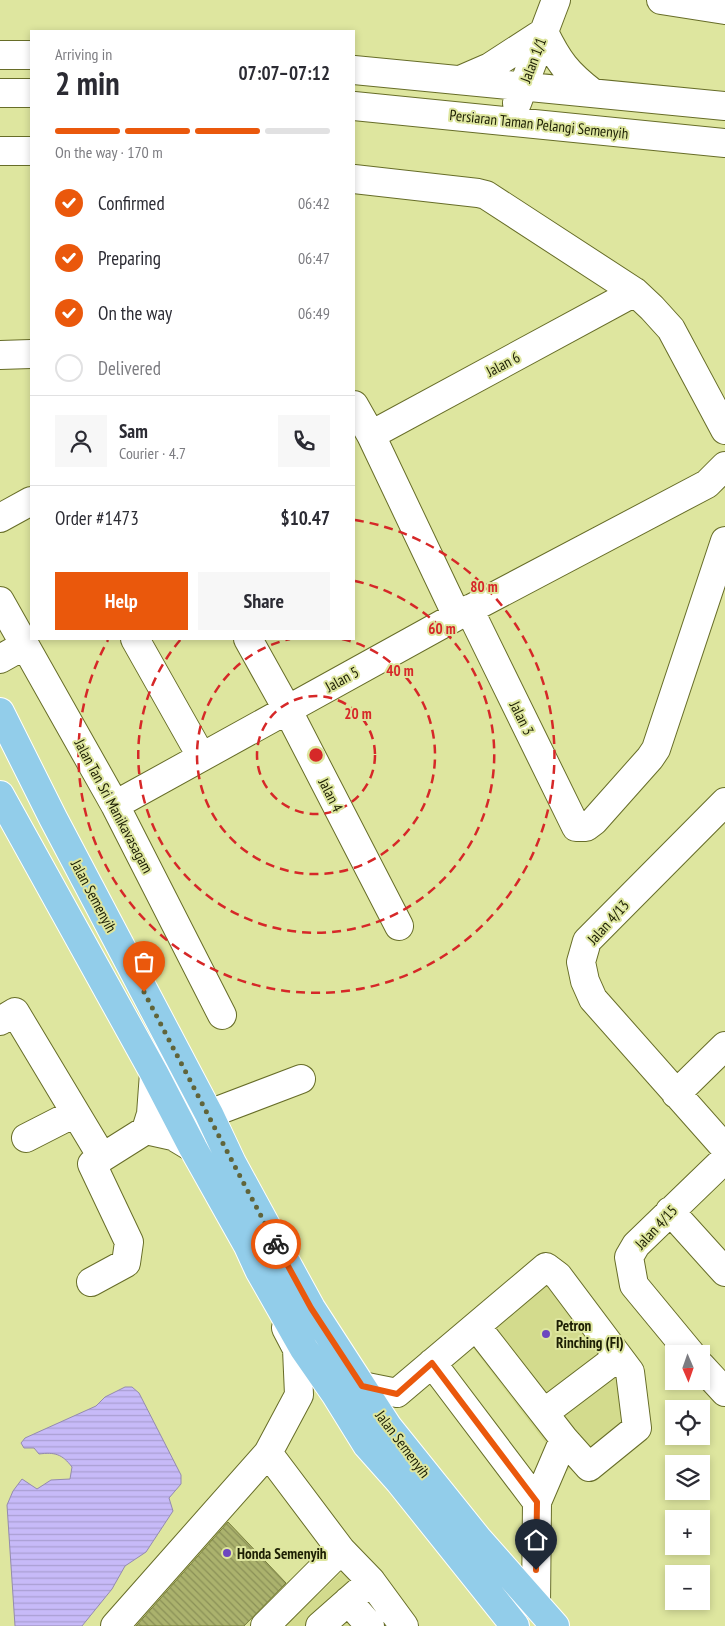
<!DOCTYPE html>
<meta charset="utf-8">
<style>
:root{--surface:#fff;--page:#f7f7f7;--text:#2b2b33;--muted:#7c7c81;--line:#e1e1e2;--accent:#ea580c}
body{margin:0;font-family:"PT Sans Narrow",sans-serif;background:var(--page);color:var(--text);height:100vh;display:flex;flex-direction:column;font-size:19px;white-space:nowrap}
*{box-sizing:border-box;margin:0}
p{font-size:16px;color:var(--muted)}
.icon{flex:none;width:28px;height:28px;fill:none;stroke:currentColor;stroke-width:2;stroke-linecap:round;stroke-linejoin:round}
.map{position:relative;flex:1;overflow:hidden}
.details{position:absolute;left:30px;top:30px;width:325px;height:610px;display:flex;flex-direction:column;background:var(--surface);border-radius:0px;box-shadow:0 2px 8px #0003}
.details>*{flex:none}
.needle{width:32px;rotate:178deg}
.controls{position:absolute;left:665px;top:1345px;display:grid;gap:10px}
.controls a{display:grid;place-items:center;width:45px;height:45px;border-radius:0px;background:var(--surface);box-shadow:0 2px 8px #0003;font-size:25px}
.pin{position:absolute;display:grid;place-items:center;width:42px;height:42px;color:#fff;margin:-51px -21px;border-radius:50% 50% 50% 0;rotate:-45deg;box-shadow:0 0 5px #0007}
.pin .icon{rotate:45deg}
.courier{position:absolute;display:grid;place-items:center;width:50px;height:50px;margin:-25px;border:4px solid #ea580c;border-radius:50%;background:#fff;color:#222;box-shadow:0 1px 6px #0007}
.headline em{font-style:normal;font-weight:600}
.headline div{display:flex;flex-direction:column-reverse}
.headline{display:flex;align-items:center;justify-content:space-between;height:85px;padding:0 25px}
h1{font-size:32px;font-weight:600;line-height:38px}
.bar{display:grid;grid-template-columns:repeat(4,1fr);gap:8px 5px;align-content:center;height:60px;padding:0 25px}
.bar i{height:6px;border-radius:4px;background:var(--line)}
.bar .on{background:var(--accent)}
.bar p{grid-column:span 4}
.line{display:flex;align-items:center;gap:12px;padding:0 25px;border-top:1px solid var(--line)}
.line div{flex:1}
.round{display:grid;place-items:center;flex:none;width:52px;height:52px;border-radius:0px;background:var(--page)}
ol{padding:0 25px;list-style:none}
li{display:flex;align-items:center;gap:15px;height:55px}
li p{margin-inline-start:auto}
li .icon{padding:5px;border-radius:50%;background:var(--accent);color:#fff;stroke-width:4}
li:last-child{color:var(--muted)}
li i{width:28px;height:28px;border:2px solid var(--line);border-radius:50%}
.button{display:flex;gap:10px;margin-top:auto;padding:10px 25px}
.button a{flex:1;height:58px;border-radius:0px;background:var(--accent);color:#fff;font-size:20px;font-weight:600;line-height:58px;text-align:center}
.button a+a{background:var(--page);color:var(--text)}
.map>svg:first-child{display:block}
</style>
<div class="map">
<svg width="725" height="1626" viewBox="0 0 725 1626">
<defs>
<pattern id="water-rules" width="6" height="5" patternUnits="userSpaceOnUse" patternTransform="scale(1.25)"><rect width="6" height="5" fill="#c7baf8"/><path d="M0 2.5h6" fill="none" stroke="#aa9fd3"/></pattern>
<pattern id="building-back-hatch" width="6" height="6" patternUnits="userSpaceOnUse" patternTransform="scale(1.25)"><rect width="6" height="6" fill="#abb26d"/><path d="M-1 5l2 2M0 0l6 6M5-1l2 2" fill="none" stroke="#8a9057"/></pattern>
</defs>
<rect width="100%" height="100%" fill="#dee69f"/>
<!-- built -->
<path fill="#d3db8d" d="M537 1258 620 1376 625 1425 567 1471 458 1328Z
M344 1570 395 1626H285Z"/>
<!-- water -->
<path fill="url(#water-rules)" stroke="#948bae" d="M125 1387H132L139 1393 181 1475V1484L169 1498 173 1511 146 1552 125 1566 112 1589 82 1626H15L7 1505 13 1491 22 1479 37 1489 51 1480 70 1479 72 1467C62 1454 55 1452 39 1454L34 1448H24L21 1443 25 1438 96 1406 105 1397Z"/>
<!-- building -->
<path fill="url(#building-back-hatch)" stroke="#787e3b" d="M228 1522 286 1583 244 1626H136Z"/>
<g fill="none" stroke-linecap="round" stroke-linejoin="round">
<!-- minor casing -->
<g stroke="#676d28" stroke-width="30">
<path id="minor" d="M661 0 725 10
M544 32C558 61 567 73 593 93
M0 55H31
M354 70 725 106
M460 80 490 67 544 32
M0 93H31
M517 103 556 0
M354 106 725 143
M0 151H31
M354 179 478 193 486 195 635 292 652 308 671 329 725 430
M0 355 31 354
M354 405 371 435 457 616
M371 435 635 292
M0 518 31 501
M0 601 115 805 222 1015
M469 609 576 827H586L594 821 650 758 656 749 725 541
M135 639 201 756
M248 639 287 709 399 926
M0 659 25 645
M725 802 587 941 581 962 585 981 593 999 725 1148
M115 805 457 616 707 484 725 466
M0 1021 15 1012 102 1157
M676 1094 725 1046
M209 1114 301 1079
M146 1130 173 1136 193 1148
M26 1138 75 1113
M670 1211 725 1272
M91 1282 126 1263 129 1242 92 1164 146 1130 151 1114 154 1073
M286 1328 297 1349 299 1395 268 1453 341 1550 371 1581 404 1626
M691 1354 634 1285 629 1257 636 1245 725 1159
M432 1363 537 1502
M701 1366 725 1392
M362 1386 397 1393 546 1267 558 1276 630 1372 637 1428 589 1467 564 1439 476 1326
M544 1413 618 1357
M348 1601 370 1626
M536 1605 537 1502 564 1439
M115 1626 268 1453
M265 1626 341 1550
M320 1626 371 1581"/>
</g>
<!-- major casing -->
<g stroke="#fff" stroke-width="30">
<path id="major" d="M0 712 53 818 209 1114 232 1163 311 1308 388 1427 478 1539 555 1626
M0 795 154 1073 193 1148 248 1246 259 1270 304 1349 336 1395 367 1445 399 1481 515 1626"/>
</g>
<!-- minor -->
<use href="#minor" stroke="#fff" stroke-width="28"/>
<!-- major -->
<use href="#major" stroke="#92cdea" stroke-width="28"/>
</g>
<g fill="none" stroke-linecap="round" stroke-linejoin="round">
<!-- done -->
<path stroke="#60643a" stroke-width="5" stroke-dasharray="0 9" d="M144 992C188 1076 231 1160 276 1244"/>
<!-- route -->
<path stroke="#ea580c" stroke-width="6" d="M276 1244 311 1308 362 1386 397 1394 432 1363 537 1502 536 1570"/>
</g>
<!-- distance rings -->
<g fill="none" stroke="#d62828" stroke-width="2.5" stroke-dasharray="9 6">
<circle cx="316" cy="755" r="59"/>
<path d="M342 639A119 119 0 1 1 290 639"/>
<path d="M355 581A178 178 0 1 1 181 639"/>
<path d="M355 520A238 238 0 1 1 108 640"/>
</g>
<!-- markers -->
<g fill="#6d46bf" stroke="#dee69f" stroke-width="2">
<circle cx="546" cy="1334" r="5"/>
<circle cx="227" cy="1553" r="5"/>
</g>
<g text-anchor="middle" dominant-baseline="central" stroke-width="4" stroke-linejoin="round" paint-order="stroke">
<!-- street labels -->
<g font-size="15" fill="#1c1e03" stroke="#dee69f">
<text transform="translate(533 60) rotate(-69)">Jalan 1/1</text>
<text transform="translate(539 124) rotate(6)">Persiaran Taman Pelangi Semenyih</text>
<text transform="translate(503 364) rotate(-28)">Jalan 6</text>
<text transform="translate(342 679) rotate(-29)">Jalan 5</text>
<text transform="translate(522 718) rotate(64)">Jalan 3</text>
<text transform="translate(331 795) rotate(63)">Jalan 4</text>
<text transform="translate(114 806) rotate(62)">Jalan Tan Sri Manikavasagam</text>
<text transform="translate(94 896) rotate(62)">Jalan Semenyih</text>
<text transform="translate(608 922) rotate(-48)">Jalan 4/13</text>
<text transform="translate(656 1227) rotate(-47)">Jalan 4/15</text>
<text transform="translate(403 1444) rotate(53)">Jalan Semenyih</text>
</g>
<!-- poi labels -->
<g font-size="15" font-weight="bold" fill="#1c1e03" stroke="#dee69f" text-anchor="start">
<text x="556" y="1325">Petron<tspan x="556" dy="17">Rinching (FI)</tspan></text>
<text x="237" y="1553">Honda Semenyih</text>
</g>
</g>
<circle cx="316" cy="755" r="8" fill="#d62828" stroke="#dee69f" stroke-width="2.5"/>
<g font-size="15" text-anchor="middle" font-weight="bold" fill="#d62828" stroke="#dee69f" stroke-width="4" stroke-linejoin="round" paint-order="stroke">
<text x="484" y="592">80 m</text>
<text x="442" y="634">60 m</text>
<text x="400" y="676">40 m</text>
<text x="358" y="719">20 m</text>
</g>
</svg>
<div class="controls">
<a><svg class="needle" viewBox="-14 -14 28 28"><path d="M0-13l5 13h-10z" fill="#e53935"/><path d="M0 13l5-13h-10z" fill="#7c7c81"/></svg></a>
<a><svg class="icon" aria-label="locate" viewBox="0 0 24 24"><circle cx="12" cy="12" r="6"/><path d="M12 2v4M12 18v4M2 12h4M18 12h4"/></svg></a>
<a><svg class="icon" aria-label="layers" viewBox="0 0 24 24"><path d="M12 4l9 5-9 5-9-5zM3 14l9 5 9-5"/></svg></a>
<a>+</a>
<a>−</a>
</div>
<div class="pin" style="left:144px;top:992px;background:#ea580c"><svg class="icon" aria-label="bag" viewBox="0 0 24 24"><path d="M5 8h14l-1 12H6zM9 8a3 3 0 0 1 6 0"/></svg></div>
<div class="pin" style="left:536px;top:1570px;background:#1f2937"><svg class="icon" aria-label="home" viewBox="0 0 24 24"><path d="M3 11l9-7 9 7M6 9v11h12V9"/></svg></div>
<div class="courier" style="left:276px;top:1244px"><svg class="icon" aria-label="bike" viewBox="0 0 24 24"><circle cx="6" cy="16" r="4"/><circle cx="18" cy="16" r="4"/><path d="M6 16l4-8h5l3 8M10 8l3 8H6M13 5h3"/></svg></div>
<section class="details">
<div class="headline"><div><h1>2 min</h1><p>Arriving in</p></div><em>07:07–07:12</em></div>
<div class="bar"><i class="on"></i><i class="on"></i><i class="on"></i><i></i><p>On the way · 170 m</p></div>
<ol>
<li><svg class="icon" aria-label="check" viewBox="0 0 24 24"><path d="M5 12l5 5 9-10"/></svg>Confirmed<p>06:42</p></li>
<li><svg class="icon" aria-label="check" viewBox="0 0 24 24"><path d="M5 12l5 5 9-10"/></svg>Preparing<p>06:47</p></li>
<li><svg class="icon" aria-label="check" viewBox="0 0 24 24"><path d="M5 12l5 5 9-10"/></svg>On the way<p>06:49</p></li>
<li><i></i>Delivered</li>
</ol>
<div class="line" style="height:90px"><a class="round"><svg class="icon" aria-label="person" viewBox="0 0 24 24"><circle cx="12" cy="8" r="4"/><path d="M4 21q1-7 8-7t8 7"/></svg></a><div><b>Sam</b><p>Courier · 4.7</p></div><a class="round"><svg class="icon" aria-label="phone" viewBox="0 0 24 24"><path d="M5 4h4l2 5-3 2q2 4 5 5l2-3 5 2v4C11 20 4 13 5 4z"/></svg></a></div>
<div class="line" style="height:65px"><div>Order #1473</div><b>$10.47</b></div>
<div class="button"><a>Help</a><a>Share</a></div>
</section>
</div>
